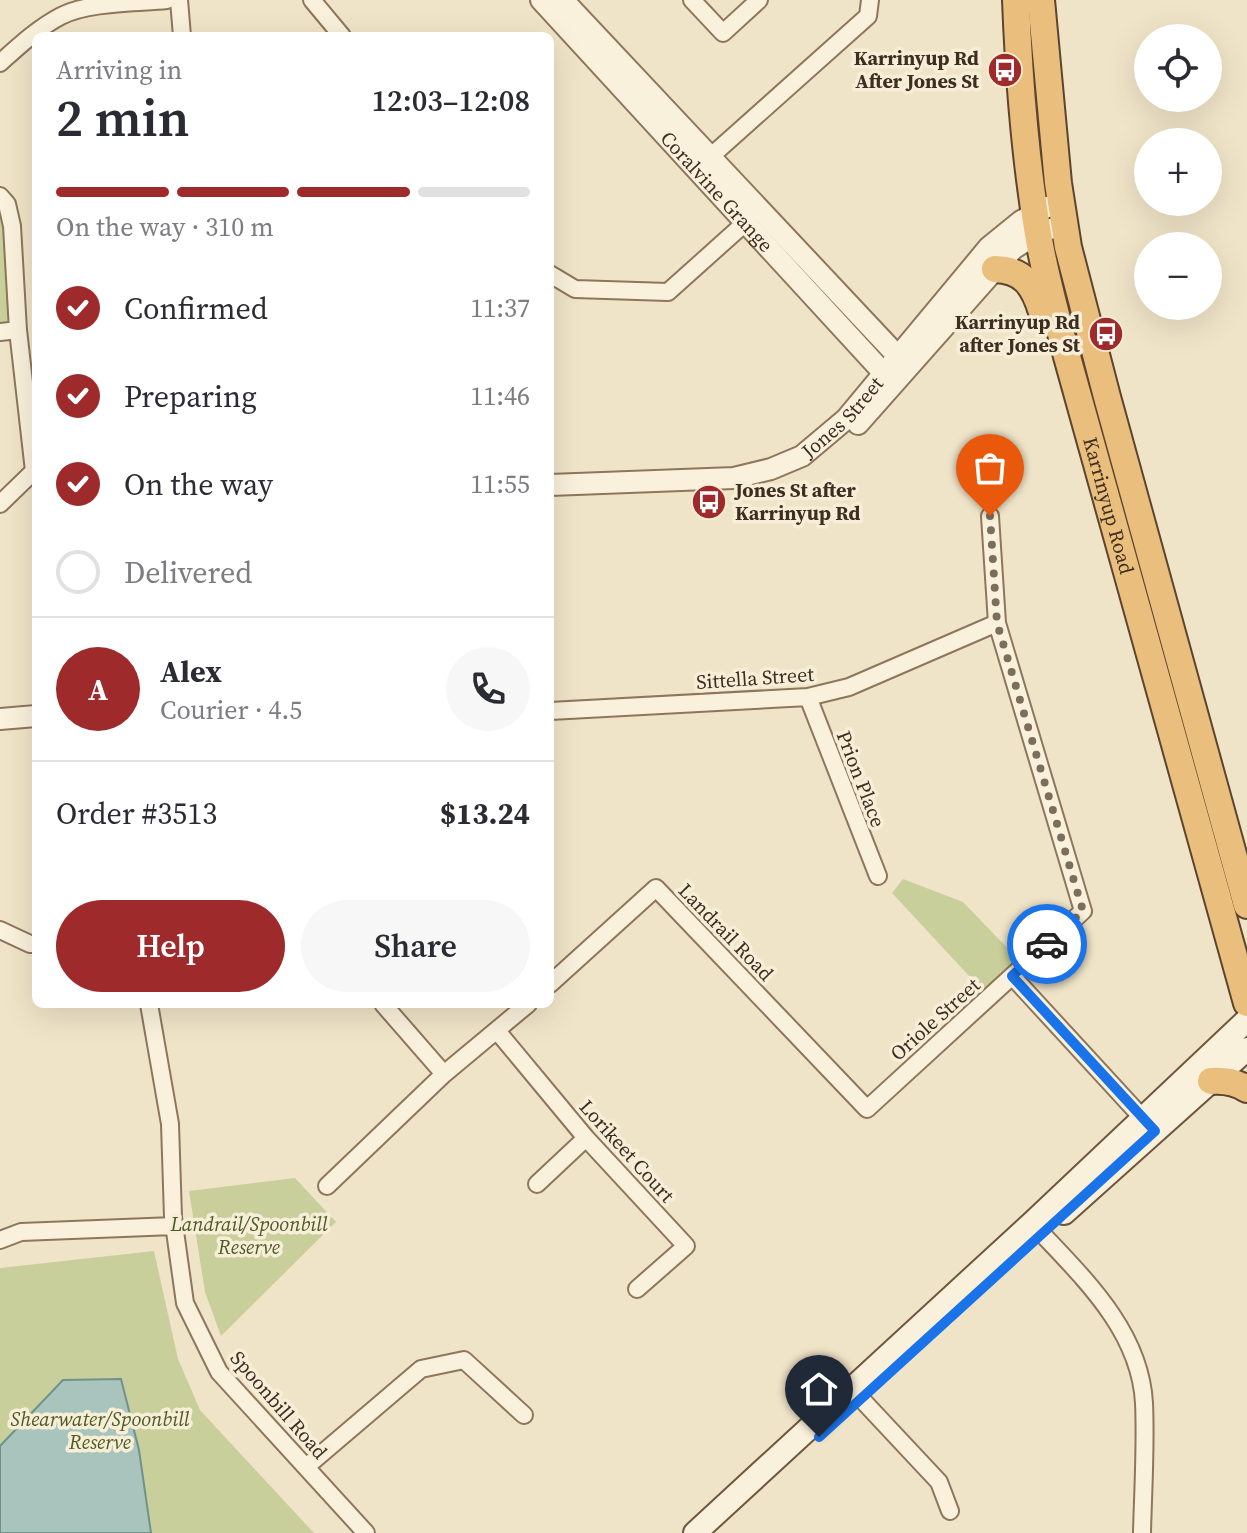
<!DOCTYPE html>
<meta charset="utf-8">
<style>
:root{--surface:#fff;--page:#f7f7f7;--text:#2b2b33;--muted:#7c7c81;--line:#e1e1e2;--accent:#9e2a2b}
body{margin:0;font-family:"Source Serif 4",serif;background:var(--page);color:var(--text);height:100vh;display:flex;flex-direction:column;font-size:30px;white-space:nowrap}
*{box-sizing:border-box;margin:0}
p{font-size:26px;color:var(--muted)}
.icon{flex:none;width:44px;height:44px;fill:none;stroke:currentColor;stroke-width:2;stroke-linecap:round;stroke-linejoin:round}
.map{position:relative;flex:1;overflow:hidden}
.drawer{position:absolute;left:32px;top:32px;width:522px;height:976px;display:flex;flex-direction:column;background:var(--surface);border-radius:12px;box-shadow:0 8px 32px #0002}
.drawer>*{flex:none}
.tools{position:absolute;left:1134px;top:24px;display:grid;gap:16px}
.tools a{display:grid;place-items:center;width:88px;height:88px;border-radius:50%;background:var(--surface);box-shadow:0 8px 32px #0002;font-size:40px}
.pin{position:absolute;display:grid;place-items:center;width:68px;height:68px;color:#fff;margin:-82px -34px;border-radius:50% 50% 50% 0;rotate:-45deg;box-shadow:0 0 8px #0007}
.pin .icon{rotate:45deg}
.courier{position:absolute;display:grid;place-items:center;width:80px;height:80px;margin:-40px;border:6px solid #1a73e8;border-radius:50%;background:#fff;color:#222;box-shadow:0 2px 10px #0007}
.summary em{font-style:normal;font-weight:600}
.summary div{display:flex;flex-direction:column-reverse}
.summary{display:flex;align-items:center;justify-content:space-between;height:136px;padding:0 24px}
h1{font-size:52px;font-weight:600;line-height:60px}
.bar{display:grid;grid-template-columns:repeat(4,1fr);gap:12px 8px;align-content:center;height:96px;padding:0 24px}
.bar i{height:10px;border-radius:6px;background:var(--line)}
.bar .active{background:var(--accent)}
.bar p{grid-column:span 4}
.line{display:flex;align-items:center;gap:20px;padding:0 24px;border-top:2px solid var(--line)}
.line div{flex:1}
.round{display:grid;place-items:center;flex:none;width:84px;height:84px;border-radius:42px;background:var(--page)}
ol{padding:0 24px;list-style:none}
li{display:flex;align-items:center;gap:24px;height:88px}
li p{margin-inline-start:auto}
li .icon{padding:8px;border-radius:50%;background:var(--accent);color:#fff;stroke-width:4}
li:last-child{color:var(--muted)}
li i{width:44px;height:44px;border:4px solid var(--line);border-radius:50%}
.primary-button{display:flex;gap:16px;margin-top:auto;padding:16px 24px}
.primary-button a{flex:1;height:92px;border-radius:48px;background:var(--accent);color:#fff;font-size:32px;font-weight:600;line-height:92px;text-align:center}
.primary-button a+a{background:var(--page);color:var(--text)}
.map>svg:first-child{display:block}
</style>
<div class="map">
<svg width="1247" height="1533" viewBox="0 0 1247 1533">
<rect width="100%" height="100%" fill="#f0e4c8"/>
<!-- green -->
<path fill="#c9cf9b" d="M0 196 18 330 0 332Z
M903 879 963 902 1017 958 983 991 892 893Z
M295 1178 336 1222 221 1336 205 1292 189 1191Z
M154 1251 178 1359 200 1410 314 1533H0V1268Z"/>
<!-- water -->
<path fill="#a9c4bc" stroke="#6f938a" stroke-width="2" d="M121 1379 139 1450 151 1533H0V1446L63 1380Z"/>
<g fill="none" stroke-linecap="round" stroke-linejoin="round">
<!-- minor casing -->
<g stroke="#8d765c" stroke-width="20">
<path id="minor" d="M179 0 182 36
M312 0 342 36
M692 0 723 33 759 0
M0 63C19 46 38 28 61 16 88 2 136 3 167 0
M709 158 868 16 870 0
M0 196 7 204 12 226 18 330 34 471 0 504
M550 274 575 289 668 292 745 223
M0 332 18 330
M808 697 878 876
M550 711 808 697 849 687 997 623
M0 930 30 944H36
M1012 976 1149 1125
M550 984 656 888 867 1109 1083 911 997 623 990 516
M149 1004 170 1124 173 1217 185 1303 219 1372 366 1533
M383 1004 444 1074
M498 1032 586 1138 686 1246 637 1289
M537 1184 586 1138
M327 1186 444 1074 528 1004
M1032 1223C1079 1274 1140 1328 1144 1403 1146 1446 1143 1490 1142 1533
M0 1240 21 1232 174 1226
M851 1388 939 1482 950 1511
M306 1467 421 1369 464 1360 524 1415"/>
</g>
<!-- tertiary casing -->
<g stroke="#8d765c" stroke-width="24">
<g id="tertiary">
<path id="s1" d="M541 0 890 380"/>
<path d="M563 0 905 364"/>
<path d="M858 424 1013 249 1038 233 1050 229"/>
<path id="s2" d="M550 485 734 478 771 469 802 456 846 419 989 247 1021 221 1047 207"/>
<path d="M0 719 36 716"/>
</g>
</g>
<!-- secondary casing -->
<g stroke="#6f573f" stroke-width="26">
<path id="secondary" d="M1064 1213 1247 1049
M695 1533 1032 1223 1247 1020"/>
</g>
<!-- trunk casing -->
<g stroke="#5b4430" stroke-width="30">
<g id="trunk">
<path id="s3" d="M1016 0C1019 78 1025 157 1038 234 1045 276 1057 319 1068 360L1247 1003"/>
<path d="M1041 0 1058 183 1068 247 1107 397 1247 905"/>
<path d="M995 269C1024 270 1034 286 1042 312"/>
<path d="M1211 1081C1224 1080 1236 1082 1247 1089"/>
</g>
</g>
<!-- minor -->
<use href="#minor" stroke="#faf1dc" stroke-width="16"/>
<!-- tertiary -->
<use href="#tertiary" stroke="#faf1dc" stroke-width="20"/>
<!-- secondary -->
<use href="#secondary" stroke="#faf1dc" stroke-width="22"/>
<!-- trunk -->
<use href="#trunk" stroke="#eabe7c" stroke-width="26"/>
</g>
<g fill="none" stroke-linecap="round" stroke-linejoin="round">
<!-- done -->
<path stroke="#7c6e5b" stroke-width="8" stroke-dasharray="0 14.4" d="M990 516 997 623 1083 911 1047 944"/>
<!-- route -->
<path stroke="#1a73e8" stroke-width="10" d="M819 1437 1155 1131 1012 976 1047 944"/>
</g>
<!-- icons -->
<defs>
<g id="bus-disc" transform="scale(1.8)"><circle r="9.5" fill="#9e2a2b" stroke="#f7eed8"/><path d="M-5-6H5V4H4V6H2V4H-2V6H-4V4H-5ZM-3.5-4V0h7V-4ZM-3.5 1.2v1.5H-2V1.2ZM2 1.2v1.5H3.5V1.2Z" fill="#fff"/></g>
</defs>
<g fill-rule="evenodd">
<use href="#bus-disc" x="1005" y="70"/>
<use href="#bus-disc" x="1106" y="334"/>
<use href="#bus-disc" x="709" y="502"/>
</g>
<g text-anchor="middle" dominant-baseline="central" stroke-width="7" stroke-linejoin="round" paint-order="stroke">
<!-- poi labels -->
<g font-size="20" font-weight="bold" fill="#3d2e20" stroke="#f7eed8" text-anchor="end">
<text x="979" y="58">Karrinyup Rd<tspan x="979" dy="23">After Jones St</tspan></text>
<text x="1080" y="322">Karrinyup Rd<tspan x="1080" dy="23">after Jones St</tspan></text>
<text x="735" y="490" text-anchor="start">Jones St after<tspan x="735" dy="23">Karrinyup Rd</tspan></text>
</g>
<!-- street labels -->
<g font-size="20" fill="#3d2e20" stroke="#f7eed8">
<text stroke="none"><textPath href="#s1" startOffset="260">Coralvine Grange</textPath></text>
<text stroke="none"><textPath href="#s2" startOffset="312">Jones Street</textPath></text>
<text stroke="none"><textPath href="#s3" startOffset="516">Karrinyup Road</textPath></text>
<text transform="translate(755 678) rotate(-4)">Sittella Street</text>
<text transform="translate(861 779) rotate(69)">Prion Place</text>
<text transform="translate(726 932) rotate(46)">Landrail Road</text>
<text transform="translate(935 1019) rotate(-42)">Oriole Street</text>
<text transform="translate(627 1151) rotate(48)">Lorikeet Court</text>
<text transform="translate(279 1405) rotate(49)">Spoonbill Road</text>
</g>
<!-- park labels -->
<g font-size="20" font-style="italic" fill="#4d5a26" stroke="#f7eed8">
<text x="249" y="1224">Landrail/Spoonbill<tspan x="249" dy="23">Reserve</tspan></text>
<text x="100" y="1419">Shearwater/Spoonbill<tspan x="100" dy="23">Reserve</tspan></text>
</g>
</g>
</svg>
<div class="tools">
<a><svg class="icon" aria-label="locate" viewBox="0 0 24 24"><circle cx="12" cy="12" r="6"/><path d="M12 2v4M12 18v4M2 12h4M18 12h4"/></svg></a>
<a>+</a>
<a>−</a>
</div>
<div class="pin" style="left:990px;top:516px;background:#ea580c"><svg class="icon" aria-label="bag" viewBox="0 0 24 24"><path d="M5 8h14l-1 12H6zM9 8a3 3 0 0 1 6 0"/></svg></div>
<div class="pin" style="left:819px;top:1437px;background:#1f2937"><svg class="icon" aria-label="home" viewBox="0 0 24 24"><path d="M3 11l9-7 9 7M6 9v11h12V9"/></svg></div>
<div class="courier" style="left:1047px;top:944px"><svg class="icon" aria-label="car" viewBox="0 0 24 24"><path d="M5 17H2v-5l4-1 3-4h7l3 4 3 1v5h-3M9 17h6M6 11h13"/><circle cx="7" cy="17" r="2"/><circle cx="17" cy="17" r="2"/></svg></div>
<section class="drawer">
<div class="summary"><div><h1>2 min</h1><p>Arriving in</p></div><em>12:03–12:08</em></div>
<div class="bar"><i class="active"></i><i class="active"></i><i class="active"></i><i></i><p>On the way · 310 m</p></div>
<ol>
<li><svg class="icon" aria-label="check" viewBox="0 0 24 24"><path d="M5 12l5 5 9-10"/></svg>Confirmed<p>11:37</p></li>
<li><svg class="icon" aria-label="check" viewBox="0 0 24 24"><path d="M5 12l5 5 9-10"/></svg>Preparing<p>11:46</p></li>
<li><svg class="icon" aria-label="check" viewBox="0 0 24 24"><path d="M5 12l5 5 9-10"/></svg>On the way<p>11:55</p></li>
<li><i></i>Delivered</li>
</ol>
<div class="line" style="height:144px"><b class="round" style="background:var(--accent);color:#fff">A</b><div><b>Alex</b><p>Courier · 4.5</p></div><a class="round"><svg class="icon" aria-label="phone" viewBox="0 0 24 24"><path d="M5 4h4l2 5-3 2q2 4 5 5l2-3 5 2v4C11 20 4 13 5 4z"/></svg></a></div>
<div class="line" style="height:104px"><div>Order #3513</div><b>$13.24</b></div>
<div class="primary-button"><a>Help</a><a>Share</a></div>
</section>
</div>
